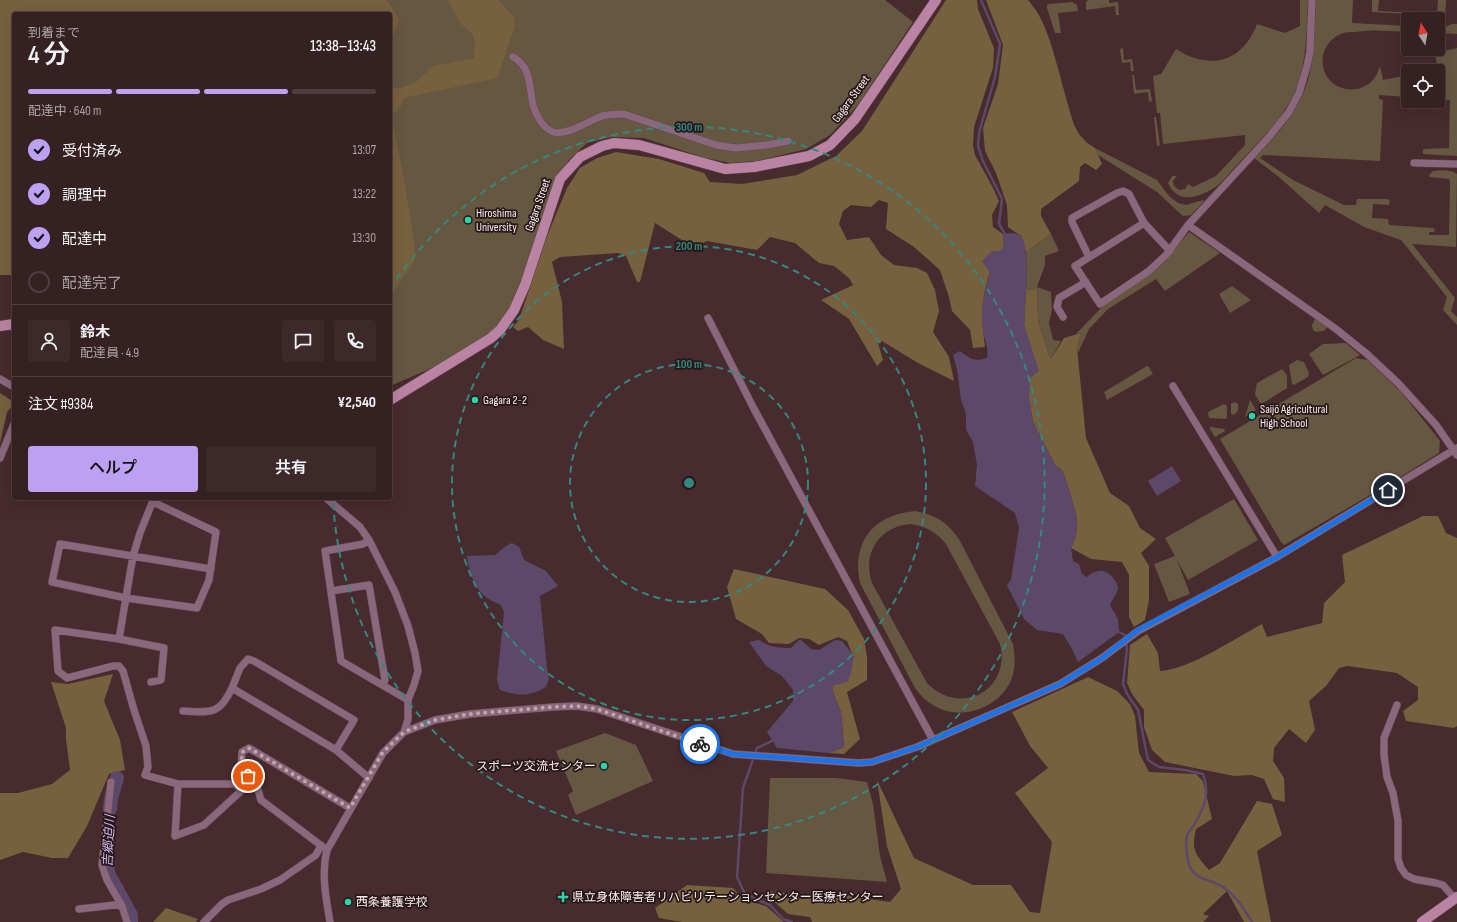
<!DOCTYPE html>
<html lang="ja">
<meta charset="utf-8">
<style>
:root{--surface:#352022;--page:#3d282a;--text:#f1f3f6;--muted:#aaa3a5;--line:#4f3e40;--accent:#bca0f2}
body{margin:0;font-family:"Sofia Sans Condensed","Noto Sans JP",sans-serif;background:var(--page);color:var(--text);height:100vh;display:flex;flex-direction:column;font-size:15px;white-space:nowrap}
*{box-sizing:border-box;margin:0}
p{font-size:13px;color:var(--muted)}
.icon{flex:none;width:22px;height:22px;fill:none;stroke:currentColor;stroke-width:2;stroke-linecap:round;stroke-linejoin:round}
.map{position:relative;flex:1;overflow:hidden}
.details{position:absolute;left:12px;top:12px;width:380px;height:488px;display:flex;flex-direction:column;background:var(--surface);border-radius:4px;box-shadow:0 4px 16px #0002,0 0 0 1px var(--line)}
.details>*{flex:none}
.needle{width:26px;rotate:349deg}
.tools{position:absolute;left:1401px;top:12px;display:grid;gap:8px}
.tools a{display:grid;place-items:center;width:44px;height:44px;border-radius:4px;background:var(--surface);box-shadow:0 4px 16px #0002,0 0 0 1px var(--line);font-size:20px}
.pin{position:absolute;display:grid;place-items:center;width:34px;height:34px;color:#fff;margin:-17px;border:2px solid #fff;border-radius:50%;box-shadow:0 1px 4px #0007}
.courier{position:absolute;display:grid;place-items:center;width:40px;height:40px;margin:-20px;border:3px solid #1a73e8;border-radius:50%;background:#fff;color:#222;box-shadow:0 1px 5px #0007}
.head em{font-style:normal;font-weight:600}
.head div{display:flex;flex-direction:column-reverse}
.head{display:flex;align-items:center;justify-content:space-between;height:68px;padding:0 16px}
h1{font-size:26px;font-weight:600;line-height:30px}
.bar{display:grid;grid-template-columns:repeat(4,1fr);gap:6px 4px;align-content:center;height:48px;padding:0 16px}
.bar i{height:5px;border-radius:3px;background:var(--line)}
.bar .on{background:var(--accent)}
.bar p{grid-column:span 4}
.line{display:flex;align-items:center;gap:10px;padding:0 16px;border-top:1px solid var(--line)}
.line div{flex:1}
.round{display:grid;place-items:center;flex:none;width:42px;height:42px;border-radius:4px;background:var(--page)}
ol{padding:0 16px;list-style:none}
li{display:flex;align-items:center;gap:12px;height:44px}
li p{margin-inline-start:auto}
li .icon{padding:4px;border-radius:50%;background:var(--accent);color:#111;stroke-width:4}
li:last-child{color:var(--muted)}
li i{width:22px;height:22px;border:2px solid var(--line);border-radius:50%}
.button{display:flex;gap:8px;margin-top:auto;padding:8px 16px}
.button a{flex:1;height:46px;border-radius:4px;background:var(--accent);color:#111;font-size:16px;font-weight:600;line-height:46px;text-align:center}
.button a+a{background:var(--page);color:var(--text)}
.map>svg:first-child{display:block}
</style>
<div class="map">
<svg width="1457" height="922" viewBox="0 0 1457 922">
<rect width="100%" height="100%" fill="#472b2e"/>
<!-- green -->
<path fill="#665741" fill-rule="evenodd" d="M387 0H885L913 22 858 105 830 135 806 149 757 161 731 163 705 158 644 138 612 137 587 143 568 161 555 185 529 281 483 346 390 386V297H391L390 46 400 19Z
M1088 0H1109V3L1118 2 1119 15H1116L1115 6 1086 10V2Z
M1300 0H1308C1307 29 1307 59 1297 87 1285 118 1258 142 1236 166 1229 173 1222 183 1214 188 1199 197 1178 205 1168 183L1172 176H1177L1173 181 1174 186 1179 190 1185 189 1188 184 1193 187 1216 176 1245 145V135L1163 144 1160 113H1157L1153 76 1161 74 1176 49C1210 71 1243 62 1257 24L1285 33 1300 26Z
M1316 0H1353L1352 23 1408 26V32C1390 31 1373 29 1356 32 1351 32 1347 32 1343 33 1325 39 1316 61 1328 78 1338 92 1359 93 1371 82 1376 77 1378 72 1380 66L1383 80 1408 75V97L1379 95V99L1383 100 1380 161 1263 155 1260 158 1293 180 1344 205H1356L1357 199H1388L1390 201 1389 205 1373 204 1372 218 1388 219 1389 225 1433 228 1435 230 1434 232H1429V235H1449L1450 182 1449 179 1430 177 1429 175 1433 171C1441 170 1450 169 1457 174L1456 247 1412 244 1455 298 1451 311 1457 317V325L1443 310 1447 297 1401 240 1364 227 1325 205 1319 213 1279 177 1254 158C1271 141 1289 122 1300 100 1316 70 1314 33 1316 0Z
M1372 0H1379L1378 11 1437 14 1438 0H1446L1445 20 1443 22 1438 21V19H1429V15L1372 12Z
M1072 2 1077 5 1078 11 1058 13 1061 33H1055L1047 8V5L1049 4Z
M1452 24H1457V34L1438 33V27L1443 28Z
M1123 48 1124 60 1132 59 1134 71H1131L1130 62 1122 63 1120 49Z
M1457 48V156L1423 154V150L1425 149 1449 148 1450 100 1438 99V71H1430L1438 69 1435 53Z
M1132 75H1134L1136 90 1150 89 1152 101 1149 102 1148 92 1134 94Z
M1154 117H1156L1160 145 1157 146Z
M1095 148 1157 180 1169 196 1178 203 1186 205 1203 200 1204 201 1191 215 1183 216 1157 192 1098 155Z
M1189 232 1220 253 1165 291 1156 279 1108 309 1089 329 1078 353 1077 348 1081 333 1076 334 1102 307 1168 256Z
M1051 234 1059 251 1045 256V265L1037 287 1051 292 1052 310 1049 323 1053 340 1061 341 1051 359 1049 356 1038 320 1037 289 1026 290 1027 276 1026 252Z
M1232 286 1251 300 1230 313 1219 294Z
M1315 319 1327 327 1324 331 1316 332 1313 330 1312 325Z
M1346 343 1360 355 1323 375 1309 354 1323 344Z
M1356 358 1368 360 1402 393 1440 441 1439 453 1384 487 1284 545 1281 542 1220 439Z
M1297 360 1304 362 1309 373 1308 377 1294 385 1292 384 1289 365Z
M1147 366 1149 367 1153 374 1107 400 1104 392Z
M1282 369 1287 375V388L1263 403H1260L1255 394 1257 383Z
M1250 400 1256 410 1245 417Z
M1234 402 1238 404V411L1234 415 1231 414V404Z
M1224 404 1227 406V416L1226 419 1209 418 1208 413 1210 411Z
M1210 427 1224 429 1225 431 1215 437 1210 429Z
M1234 499 1258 540 1188 580 1177 560 1190 594 1169 602 1154 564 1175 556 1165 538Z
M916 511C937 516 947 522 959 539L1013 644C1015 657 1016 668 1011 680 999 709 959 722 933 705 926 701 920 695 915 688L860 583C851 542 874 514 916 511ZM910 524C926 526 936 532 946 544L1000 644C1011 691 960 717 927 683L872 583C862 553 879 527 910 524Z
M605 733 636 745 653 781 576 815 568 795 573 791 556 751Z
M770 778H836L867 782 873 804 880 856 887 882 766 873Z"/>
<!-- forest -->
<path fill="#76603e" d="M0 0H387L400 19 390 46V14H14V275H0Z
M448 0H498L514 17 515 27 497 78 404 98 401 106 391 117C402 164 410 210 416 258L390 297V86L398 89 416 82 433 66 474 58 475 42 472 33 461 24Z
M946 0H977L978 9 994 48 993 68 974 127 973 145 975 155 992 186 999 201 992 215 993 227 1003 234 1004 247C999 252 997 258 993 265 981 293 981 317 985 347L973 348 970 330 952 311 949 297 940 270 914 247 886 229 888 203 879 200 871 207 851 205 843 211 839 224 847 240 869 237 881 255 894 265 917 268 927 273 935 290 939 311 933 332 949 357 954 381 918 363 882 341 878 343 883 360 877 366 849 319 821 300 853 285 849 278 834 266 819 263 795 243 770 237 757 250 707 241 693 247 655 223 640 282H637L626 256 618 253 560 257 552 262 562 302 564 349 543 340 528 327 518 331 513 327 519 320 547 236 567 188 580 168 597 158 616 152 659 159 704 173 710 182 742 184 797 175 836 156 862 131Z
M986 0H1028C1045 19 1051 44 1058 68 1063 87 1068 106 1074 125L1079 134 1086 142 1095 148 1102 164 1096 170 1085 163 1080 167 1079 181 1041 209V216L1051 234 1026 252 1021 236 1008 227 1007 205 996 173 985 151 983 128 998 84 1003 45Z
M1037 289 1038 320 1049 356 1051 359 1064 338 1081 333 1077 348 1086 438 1110 493 1129 506 1140 528 1156 539 1141 553 1149 566V600L1145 620 1134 627 1129 617V575L1122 562 1091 559 1071 548 1076 536 1077 519 1070 492 1062 470 1055 465 1033 422 1029 398V344L1024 325 1026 290Z
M0 393 14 402V404L7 412 0 443Z
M1423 516H1438L1446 533 1457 538V726L1454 728 1406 721 1403 711 1418 700V687L1397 673 1348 666 1339 668 1326 686 1309 701 1315 730 1306 743 1289 729 1274 748 1273 761 1284 778 1285 802 1273 799 1264 779 1252 775 1234 776 1165 762 1152 750 1144 727V710L1132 694 1127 683 1130 645 1147 634 1158 653 1160 671C1188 670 1236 638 1262 624L1267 637 1322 623 1324 603 1345 582 1342 555Z
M734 569 825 589 848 610 864 639 867 657V680L847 692 860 739 844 754 828 753 844 747 841 712 834 695 832 686 853 656 847 641 838 637 819 645 809 639 799 638 789 644 769 643 762 634 736 619 727 587Z
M113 674 104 701 120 740 125 770 109 774 87 826 68 858H52L23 852 0 860V793H18L52 784 70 770 66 739V728L51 682 68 684Z
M1088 677 1117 691 1130 704 1135 716 1139 753 1149 772 1196 774 1203 781 1212 819 1196 829C1191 850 1195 854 1209 870L1220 863 1257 801 1272 804 1282 835 1257 851 1271 922H1244L1227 891 1203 914 1209 916 1203 922H812L810 917 788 914 770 898V891L822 898 836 894 890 902 901 889 887 846 877 780 914 858 973 885H1011L1030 912 1040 913 1052 842 1015 793 1048 768 1030 746 1012 712Z
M687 885 733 888 744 900 766 906 784 922H682L659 918 655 908Z
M166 908 198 919 196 922H153Z"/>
<!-- water -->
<path fill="#5c4969" d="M1013 233 1021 235 1025 245 1027 276 1024 325 1039 371 1030 378 1029 398 1033 422 1055 465 1062 470 1070 492 1077 519 1076 536 1071 548 1073 561 1079 564 1082 574 1087 577C1097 569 1105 568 1114 579 1116 582 1118 584 1118 588 1117 594 1112 600 1110 605L1118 619 1119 632 1078 662 1071 647 1063 634 1037 630 1024 619 1007 585 1011 580 1019 528 1015 513 975 486 977 465 973 442 966 430V414L961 400 957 369 953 355 960 351C970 359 975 362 987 358 989 347 984 340 983 330 979 311 985 291 990 273L982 261 992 251H1000L1004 247 1003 234Z
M1172 466 1181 481 1157 496 1148 481Z
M512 543 519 547 524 560 546 571 558 586 540 596 547 668 549 678 546 687C530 697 517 696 500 690L497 680 504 612 501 605C497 603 491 601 487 598 474 589 469 571 467 556L495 555 506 546Z
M800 639 811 649 819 650 835 640 842 641 854 656 851 673 847 682 832 686 834 695 841 712 844 747 828 753 777 748 767 732 793 701V690L782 676 766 666 749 642 759 640C769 647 779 648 791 648Z"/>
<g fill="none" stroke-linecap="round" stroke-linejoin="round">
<!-- stream -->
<path stroke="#5c4969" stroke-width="2.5" d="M981 0 1000 44 995 77 979 133 978 146 983 161 1002 199 999 224 1006 236
M1117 631 1125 635 1127 649 1123 684 1127 694 1138 710 1148 760 1159 767 1185 770 1203 774C1210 792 1205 807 1195 823 1193 827 1188 832 1187 836 1185 844 1187 862 1191 869 1198 881 1212 879 1223 887 1237 897 1243 907 1252 922
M774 740 757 748 743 788 737 877 744 892 753 898 770 905 783 919 792 922"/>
<!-- river -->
<path stroke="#5c4969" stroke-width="14" d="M110 809 111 798 117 778
M108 838 107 855 108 873 131 915V922"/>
<!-- street casing -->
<g stroke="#644a4d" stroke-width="8">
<path id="street" d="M513 57C530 67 529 81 532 99 532 108 537 115 541 122 544 126 548 130 553 132 567 136 588 121 602 116 610 114 616 114 624 114L716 145 736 148 767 145 788 141
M1414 163 1457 164
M1144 223 1075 266 1100 304 1149 271 1166 255 1188 225 1268 138 1289 112 1299 93 1307 66 1310 52 1312 0
M1188 225 1336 329 1367 354 1399 384 1436 425 1457 455
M1089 257 1072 222V218L1117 193 1123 191 1129 194 1144 223 1170 251
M1063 317 1057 307 1059 298 1086 282
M708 318 753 407 933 740
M0 379 14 387
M1173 386 1277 557
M0 458 14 424
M154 498 140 533 133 556 119 639 55 630 58 671 67 678 113 666H119L123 671 134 710 146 746 148 767 145 775 178 784H236L241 791 204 825 175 836 178 784
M326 498 360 527 369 540 395 592 408 626 415 653 418 671 414 685 408 700V719L404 732
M153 502 216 532 209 580 197 608 126 598 52 582 60 544 211 569
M369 540 363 544 325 551 341 661 408 700
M331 591 369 585 385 680 382 685
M119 639 164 648 161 680 151 682
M1397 705 1384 738V755L1387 777 1393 793 1398 821V859L1401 868 1406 875 1414 879 1436 883 1443 885 1455 899
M183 711C210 712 219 716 232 688
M336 750 354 720 254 661 248 659 240 668 232 688 336 750 369 778
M111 782 102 865 107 880 122 906 127 922
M327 850 261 800 255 780 241 771 242 752 249 748 350 808
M79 909 115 905 122 906
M204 922 222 904 228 900 261 889 280 880 316 855 321 845
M330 922C326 898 321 874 327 850L383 753 404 732 435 720 470 714 553 707 577 706 597 709 733 754 859 763 872 762 917 747 1060 684 1102 658 1138 631 1277 557 1457 448"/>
</g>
<!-- secondary casing -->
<g stroke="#644a4d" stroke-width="11">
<path id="secondary" d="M0 326 14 324
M390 400 491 338 500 330 514 310 525 285 560 179 580 157 602 146 614 143 639 145 725 169 754 167 809 156 830 145 855 119 936 0
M1422 922 1457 897"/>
</g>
<!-- street -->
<use href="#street" stroke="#8a677c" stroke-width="7"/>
<!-- secondary -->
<use href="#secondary" stroke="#ba83a4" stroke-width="10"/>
</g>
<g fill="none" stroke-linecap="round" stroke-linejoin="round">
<!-- done -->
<path stroke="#bfa8aa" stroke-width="4" stroke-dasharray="0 7.2" d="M248 776 241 771 242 752 249 748 350 808 383 752 404 732 435 720 470 714 552 707 577 706 597 709 700 744"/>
<!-- route -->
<path stroke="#1a73e8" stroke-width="5" d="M700 744 733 754 859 763 872 762 917 747 1060 684 1102 658 1138 630 1277 557 1388 490"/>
</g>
<!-- distance rings -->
<g fill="none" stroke="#338881" stroke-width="2" stroke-dasharray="7 5">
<circle cx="689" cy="483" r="119"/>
<circle cx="689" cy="483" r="237"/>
<path d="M390 289A356 356 0 1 1 333 499"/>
</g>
<!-- markers -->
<g fill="#2dd4ab" stroke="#241819" stroke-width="1.5">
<circle cx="468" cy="220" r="4"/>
<circle cx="475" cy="400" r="4"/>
<circle cx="1252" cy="416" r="4"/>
<circle cx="604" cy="766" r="4"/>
<path d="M561 891h4v4h4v4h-4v4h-4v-4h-4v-4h4z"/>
<circle cx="348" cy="902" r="4"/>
</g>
<g text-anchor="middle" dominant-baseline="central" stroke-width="3.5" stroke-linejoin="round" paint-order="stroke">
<!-- street labels -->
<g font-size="12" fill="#ffeced" stroke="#241819">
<text transform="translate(851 99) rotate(-54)">Gagara Street</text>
<text transform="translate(538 205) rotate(-71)">Gagara Street</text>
</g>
<!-- poi labels -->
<g font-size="12" fill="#ffeced" stroke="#241819" text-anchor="start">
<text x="476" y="213">Hiroshima<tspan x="476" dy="14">University</tspan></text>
<text x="483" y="400">Gagara 2-2</text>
<text x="1260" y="409">Saijō Agricultural<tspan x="1260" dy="14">High School</tspan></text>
<text x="596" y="766" text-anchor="end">スポーツ交流センター</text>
<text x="572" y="897">県立身体障害者リハビリテーションセンター医療センター</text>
<text x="356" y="902">西条養護学校</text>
</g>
<!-- water labels -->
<g font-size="13" font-style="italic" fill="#d7b5ef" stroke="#241819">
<text transform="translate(109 841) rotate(-87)">吉郷迫川</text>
</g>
</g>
<circle cx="689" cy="483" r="6" fill="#338881" stroke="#241819" stroke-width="2"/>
<g font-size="12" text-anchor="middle" font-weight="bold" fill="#338881" stroke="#241819" stroke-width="3.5" stroke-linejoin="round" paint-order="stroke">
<text x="689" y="131">300 m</text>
<text x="689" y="250">200 m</text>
<text x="689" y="368">100 m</text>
</g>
</svg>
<div class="tools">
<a><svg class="needle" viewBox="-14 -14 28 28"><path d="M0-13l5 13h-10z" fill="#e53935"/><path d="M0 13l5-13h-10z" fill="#aaa3a5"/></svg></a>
<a><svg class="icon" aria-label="locate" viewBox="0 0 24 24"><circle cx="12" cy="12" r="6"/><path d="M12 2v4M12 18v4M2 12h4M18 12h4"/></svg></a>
</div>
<div class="pin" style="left:248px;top:776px;background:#ea580c"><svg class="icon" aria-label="bag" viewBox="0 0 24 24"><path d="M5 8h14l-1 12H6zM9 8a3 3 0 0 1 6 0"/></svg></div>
<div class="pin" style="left:1388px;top:490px;background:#1f2937"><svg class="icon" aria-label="home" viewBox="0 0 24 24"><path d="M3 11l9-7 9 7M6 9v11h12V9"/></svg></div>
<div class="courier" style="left:700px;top:744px"><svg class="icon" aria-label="bike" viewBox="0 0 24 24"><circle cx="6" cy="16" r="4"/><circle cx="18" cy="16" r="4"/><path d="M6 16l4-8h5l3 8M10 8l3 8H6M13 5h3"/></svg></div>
<section class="details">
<div class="head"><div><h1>4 分</h1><p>到着まで</p></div><em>13:38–13:43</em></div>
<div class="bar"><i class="on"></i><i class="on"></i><i class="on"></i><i></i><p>配達中 · 640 m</p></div>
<ol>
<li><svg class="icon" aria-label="check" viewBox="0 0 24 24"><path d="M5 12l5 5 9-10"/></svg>受付済み<p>13:07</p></li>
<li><svg class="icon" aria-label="check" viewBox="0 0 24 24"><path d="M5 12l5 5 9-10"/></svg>調理中<p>13:22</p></li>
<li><svg class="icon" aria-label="check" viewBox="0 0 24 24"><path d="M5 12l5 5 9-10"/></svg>配達中<p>13:30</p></li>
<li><i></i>配達完了</li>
</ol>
<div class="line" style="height:72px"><a class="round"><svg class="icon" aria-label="person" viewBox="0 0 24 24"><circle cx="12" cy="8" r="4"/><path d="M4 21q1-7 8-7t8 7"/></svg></a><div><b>鈴木</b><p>配達員 · 4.9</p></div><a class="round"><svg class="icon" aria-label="chat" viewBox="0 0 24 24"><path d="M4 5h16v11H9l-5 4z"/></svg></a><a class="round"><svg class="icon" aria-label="phone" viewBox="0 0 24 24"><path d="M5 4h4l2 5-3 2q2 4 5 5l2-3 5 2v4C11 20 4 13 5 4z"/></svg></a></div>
<div class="line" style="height:52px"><div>注文 #9384</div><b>¥2,540</b></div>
<div class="button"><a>ヘルプ</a><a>共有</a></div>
</section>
</div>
